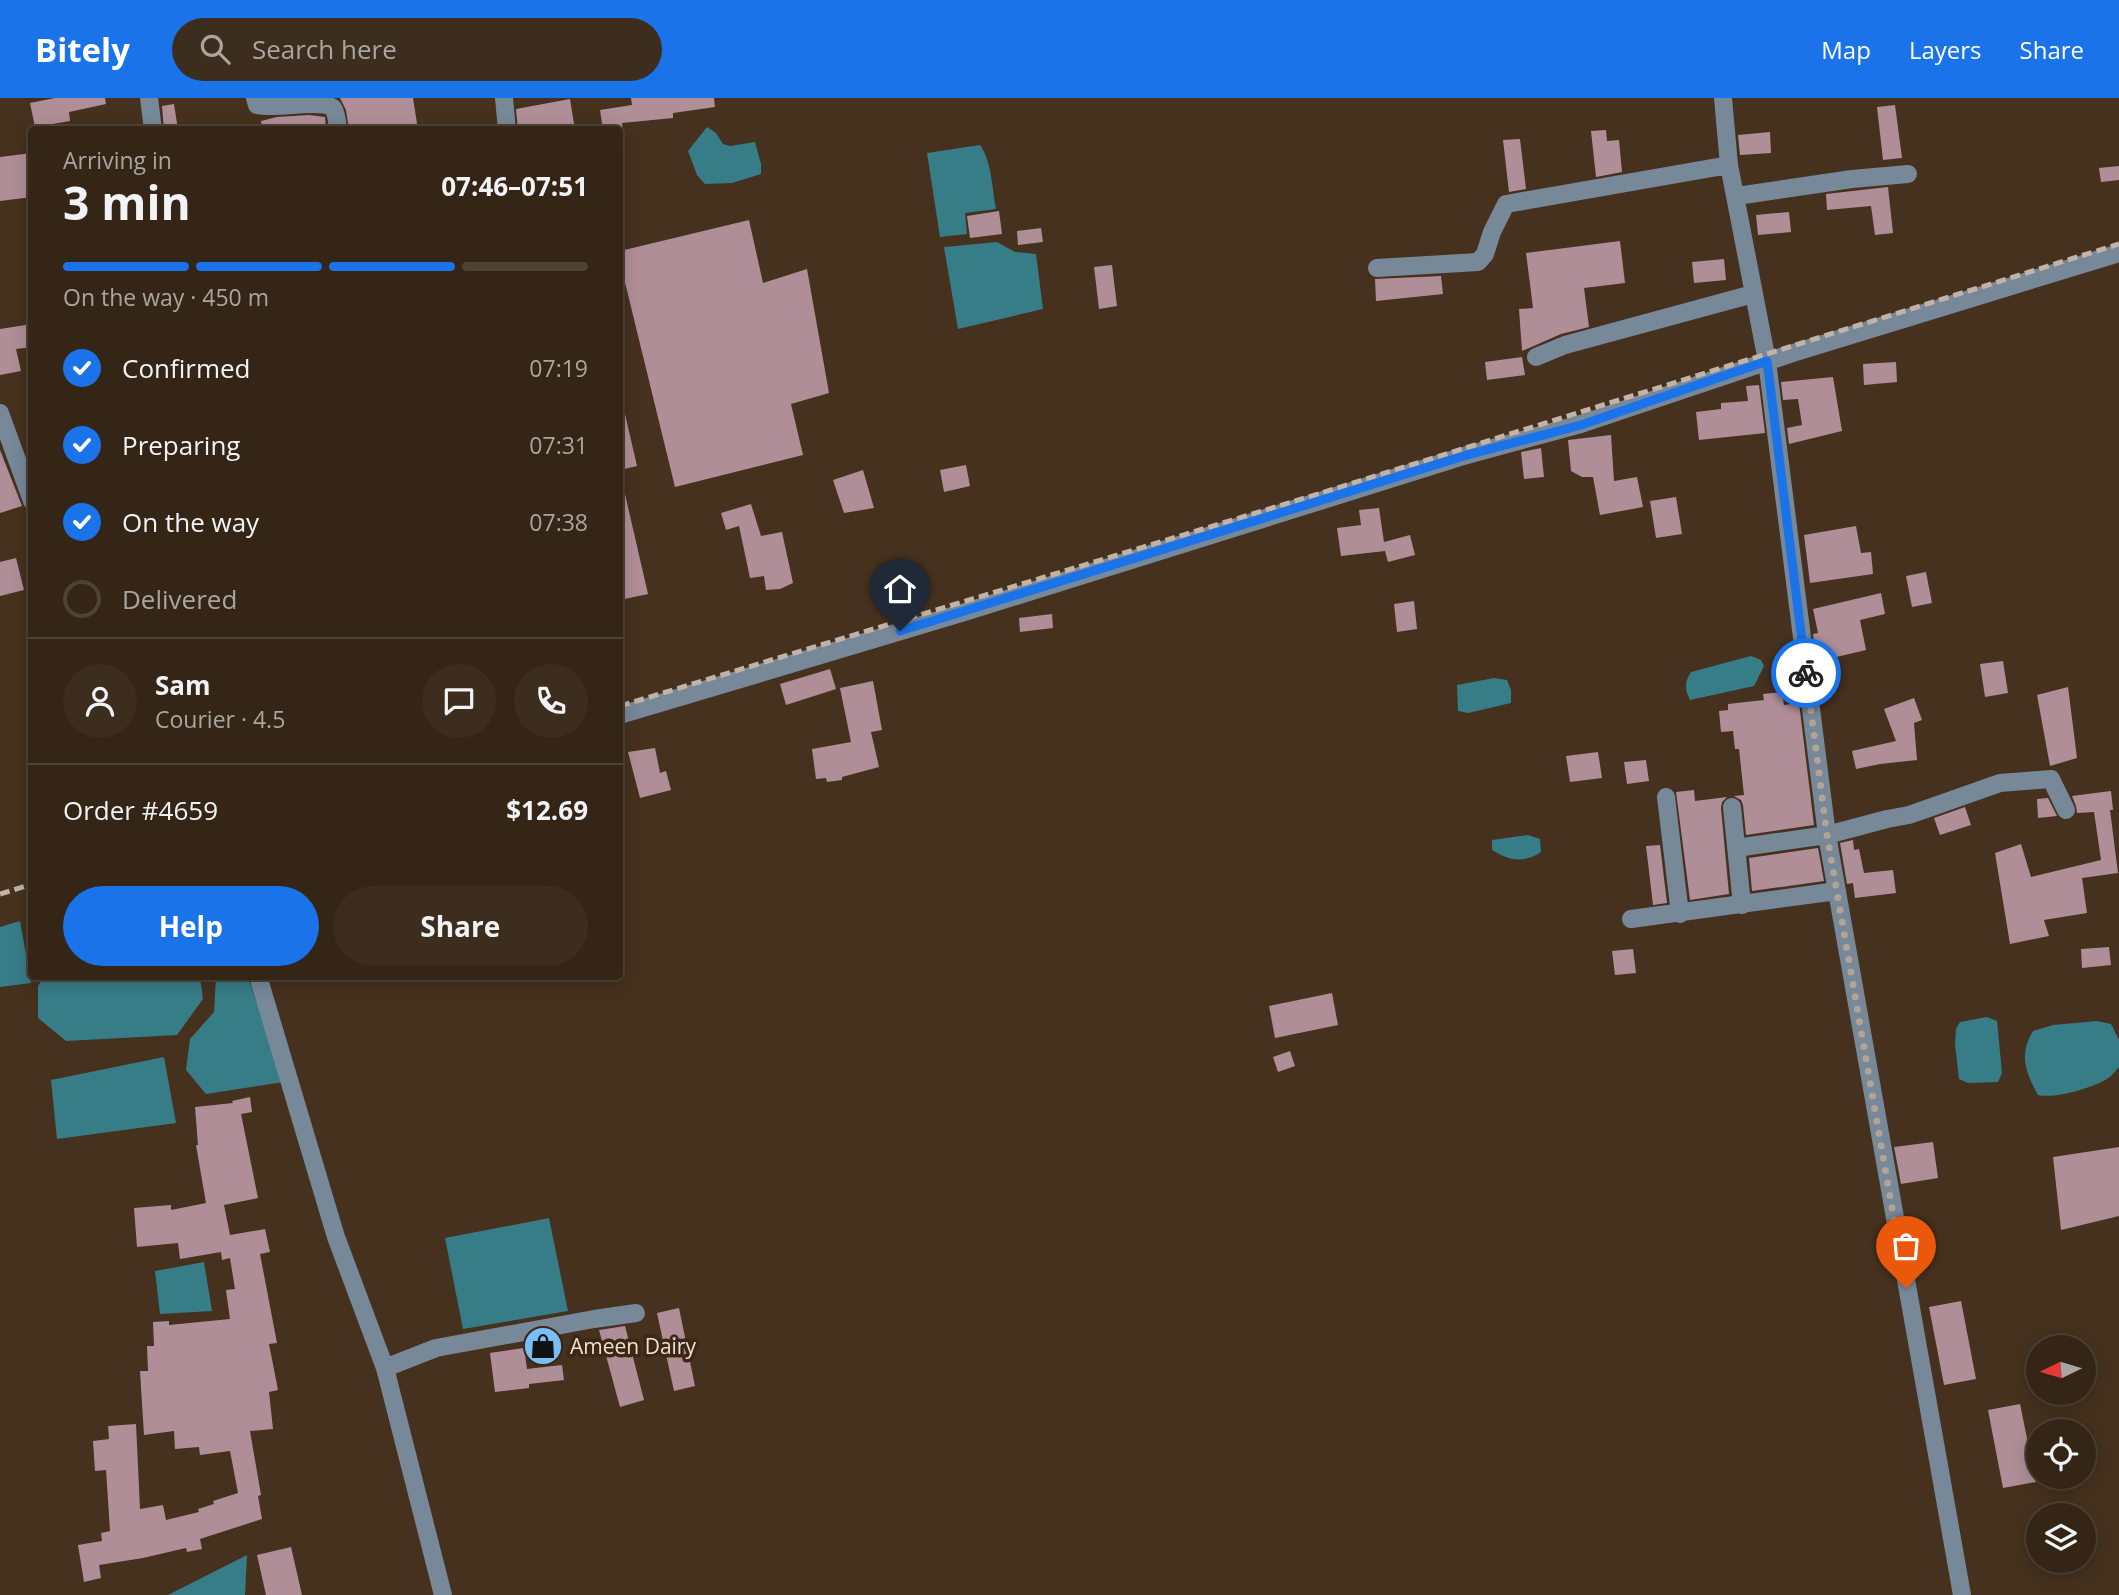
<!DOCTYPE html>
<meta charset="utf-8">
<style>
:root{--surface:#342516;--page:#3c2d1f;--text:#f1f3f6;--muted:#a9a5a1;--line:#4e4235;--accent:#1a73e8}
body{margin:0;font-family:"Open Sans",sans-serif;background:var(--page);color:var(--text);height:100vh;display:flex;flex-direction:column;font-size:26px;white-space:nowrap}
*{box-sizing:border-box;margin:0}
p{font-size:23px;color:var(--muted)}
.icon{flex:none;width:38px;height:38px;fill:none;stroke:currentColor;stroke-width:2;stroke-linecap:round;stroke-linejoin:round}
.map{position:relative;flex:1;overflow:hidden}
.side{position:absolute;left:28px;top:28px;width:595px;height:854px;display:flex;flex-direction:column;background:var(--surface);border-radius:7px;box-shadow:0 4px 18px #0003,0 0 0 2px var(--line)}
.side>*{flex:none}
.needle{width:46px;rotate:265deg}
.buttons{position:absolute;left:2026px;top:1237px;display:grid;gap:14px}
.buttons a{display:grid;place-items:center;width:70px;height:70px;border-radius:50%;background:var(--surface);box-shadow:0 4px 18px #0003,0 0 0 2px var(--line);font-size:35px}
.pin{position:absolute;display:grid;place-items:center;width:60px;height:60px;color:#fff;margin:-72px -30px;border-radius:50% 50% 50% 0;rotate:-45deg;box-shadow:0 0 7px #0007}
.pin .icon{rotate:45deg}
.courier{position:absolute;display:grid;place-items:center;width:70px;height:70px;margin:-35px;border:5px solid #1a73e8;border-radius:50%;background:#fff;color:#222;box-shadow:0 2px 9px #0007}
.summary em{font-style:normal;font-weight:700}
.summary div{display:flex;flex-direction:column-reverse}
.summary{display:flex;align-items:center;justify-content:space-between;height:119px;padding:0 35px}
h1{font-size:46px;font-weight:700;line-height:52px}
.bar{display:grid;grid-template-columns:repeat(4,1fr);gap:10px 7px;align-content:center;height:84px;padding:0 35px}
.bar i{height:9px;border-radius:5px;background:var(--line)}
.bar .active{background:var(--accent)}
.bar p{grid-column:span 4}
.line{display:flex;align-items:center;gap:18px;padding:0 35px;border-top:2px solid var(--line)}
.line div{flex:1}
.round{display:grid;place-items:center;flex:none;width:74px;height:74px;border-radius:37px;background:var(--page)}
ol{padding:0 35px;list-style:none}
li{display:flex;align-items:center;gap:21px;height:77px}
li p{margin-inline-start:auto}
li .icon{padding:7px;border-radius:50%;background:var(--accent);color:#fff;stroke-width:4}
li:last-child{color:var(--muted)}
li i{width:38px;height:38px;border:4px solid var(--line);border-radius:50%}
.button{display:flex;gap:14px;margin-top:auto;padding:14px 35px}
.button a{flex:1;height:80px;border-radius:42px;background:var(--accent);color:#fff;font-size:28px;font-weight:700;line-height:80px;text-align:center}
.button a+a{background:var(--page);color:var(--text)}
header{display:flex;align-items:center;gap:42px;box-sizing:border-box;height:98px;padding:0 35px;background:var(--accent);color:#fff}
header strong{font-size:33px}
nav{display:flex;gap:38px;margin-inline-start:auto;font-size:24px}
.search{width:490px;height:63px;background:var(--page);display:flex;align-items:center;gap:18px;box-sizing:border-box;padding:0 24px;border-radius:38px;color:var(--muted);font-size:26px}
.map>svg:first-child{display:block}
</style>
<header>
<strong>Bitely</strong>
<div class="search"><svg class="icon" aria-label="search" viewBox="0 0 24 24"><circle cx="10" cy="10" r="6"/><path d="M15 15l6 6"/></svg>Search here</div>
<nav><a>Map</a><a>Layers</a><a>Share</a></nav>
</header>
<div class="map">
<svg width="2119" height="1497" viewBox="0 0 2119 1497">
<rect width="100%" height="100%" fill="#45311e"/>
<!-- water -->
<path fill="#377d87" d="M707 29 716 35 723 46 730 48 755 44 761 66V76L732 85 705 86 697 77 688 53Z
M980 47C992 64 992 90 996 111L965 115 967 136 940 139 927 55Z
M997 144 1015 154 1036 156 1043 211 958 231 944 149Z
M1751 558 1761 562 1764 568 1754 588 1690 602C1685 592 1684 584 1691 574Z
M1494 580 1507 582 1511 592V605L1468 615 1458 613 1457 587Z
M1528 737 1540 741 1541 754C1523 766 1508 762 1492 752V742Z
M20 823 31 885 0 889V829Z
M44 879H200L203 901 177 937 66 943 38 920V888Z
M216 879H248L284 984 206 996 186 972 190 941 214 914Z
M1987 919 1997 923 2002 975 1998 984 1968 985 1959 981 1955 946 1956 931 1960 924Z
M2097 923 2111 926 2119 942V969C2115 973 2112 978 2107 981 2091 990 2056 1001 2038 997 2025 974 2019 956 2033 933L2053 927Z
M164 959 176 1025 57 1041 51 982Z
M549 1120 568 1213 463 1231 445 1140Z
M204 1164 212 1213 160 1216 155 1173Z
M247 1457 245 1497H167H168Z"/>
<!-- building -->
<path fill="#b08e98" d="M55 0H105L106 6 69 14 70 23 35 29 30 5Z
M340 0H413L418 32H349L346 12Z
M631 0H714L715 9 673 15V20L622 25 623 32H603L600 12 632 7Z
M570 1 575 32H518L516 11Z
M174 6 178 32H164L162 8Z
M1895 7 1902 60 1883 62 1877 9Z
M309 17 325 19 326 32H262L261 23 277 19Z
M1606 32 1607 43 1619 42 1622 74 1596 79 1591 33Z
M1770 34 1771 55 1740 57 1738 37Z
M1520 41 1526 91 1509 94 1503 42Z
M32 55V99L0 103V59Z
M2119 68V82L2101 84 2099 70Z
M1888 89 1893 135 1875 137 1871 108 1827 112 1826 96Z
M999 113 1002 136 970 140 967 118Z
M1789 114 1791 134 1758 137 1756 117Z
M749 122 763 185 807 171 829 295 791 306 803 357 675 389 620 164V153Z
M1041 130 1043 144 1018 147 1017 133Z
M1620 143 1625 185 1584 190 1589 229 1561 236 1522 253 1519 211 1533 210 1526 155Z
M1724 161 1726 182 1694 185 1692 164Z
M1112 167 1117 208 1099 211 1094 169Z
M1441 178 1443 196 1376 203 1375 181Z
M32 226V249L16 251 21 273 0 277V231Z
M1522 259 1525 277 1487 282 1485 264Z
M1896 264 1897 284 1864 287 1863 266Z
M1833 279 1842 333 1789 346 1787 330 1802 327 1798 301 1783 302 1781 284Z
M1759 287 1765 335 1699 342 1696 314 1721 311V305L1748 303 1746 288Z
M625 316 637 368 620 372V317Z
M1611 337 1614 383 1637 379 1643 409 1600 417 1593 379H1582L1571 373 1568 342Z
M1541 350 1544 379 1524 381 1521 354Z
M0 352 22 408 0 415Z
M966 367 970 388 944 394 940 372Z
M863 372 874 410 844 415 833 382Z
M625 396 648 496 620 502V397Z
M1676 399 1682 436 1656 440 1650 403Z
M751 406 761 438 782 434 793 485 780 491 766 492 764 478 750 480 739 428 726 432 721 415Z
M1379 410 1384 444 1410 437 1415 457 1388 464 1385 453 1341 458 1337 430 1361 427 1359 412Z
M1856 428 1861 455 1871 454 1873 476 1810 485 1804 437Z
M16 460 24 492 0 498V464Z
M1926 474 1932 505 1912 509 1906 478Z
M1881 495 1885 516 1860 522 1866 552 1828 561 1830 573 1818 574 1813 536 1818 535 1813 511Z
M1414 503 1417 531 1397 534 1394 506Z
M1052 516 1053 530 1020 534 1019 520Z
M2003 563 2008 595 1985 599 1980 566Z
M830 571 836 591 786 607 780 586Z
M873 583 882 632 871 634 879 669 842 679V682L827 684 826 680 816 681 812 651 851 644 840 590Z
M2068 589 2077 660 2050 668 2037 597Z
M1782 594 1784 607 1799 605 1814 727 1746 737 1743 707 1741 702 1734 698 1744 697 1739 651H1735L1733 633 1721 634 1719 613 1728 612V606L1764 602 1763 596Z
M1914 600 1922 622 1914 625 1917 662 1880 666 1856 671 1852 653 1896 643 1884 611Z
M655 650 660 675 666 673 671 692 640 700 628 654Z
M1598 654 1602 680 1570 684 1566 658Z
M1646 662 1649 683 1627 686 1624 664Z
M1694 692 1695 703 1727 699 1722 704 1721 710 1729 796 1690 802 1676 694Z
M2111 693 2113 712H2110L2118 775 2082 780 2087 815 2044 822 2049 838 2010 846 1995 755 2021 746 2031 779 2101 762 2094 714 2077 715 2076 708 2072 698Z
M2048 700 2057 718 2038 720 2037 701Z
M1965 709 1971 727 1940 737 1934 720Z
M1853 742 1854 752 1859 751 1864 775 1893 772 1896 795 1855 800 1853 785 1847 786 1840 745Z
M1660 747 1667 805 1653 807 1646 748Z
M1818 750 1824 783 1752 793 1749 760Z
M2109 849 2111 867 2082 870 2081 851Z
M1633 851 1636 875 1615 877 1612 853Z
M1332 895 1338 927 1275 940 1269 908Z
M1290 953 1295 968 1278 974 1273 959Z
M250 999 252 1014 241 1016 258 1100 224 1107 230 1137 265 1131 270 1154 260 1156 277 1245 269 1246 278 1292 269 1294 273 1331 250 1333 261 1397 258 1398 262 1421 200 1441 202 1451 187 1454 186 1450 143 1460 99 1467 101 1480 84 1484 78 1447 102 1443 101 1435 110 1433 106 1372 95 1373 93 1343 109 1341 108 1328 136 1326 140 1411 163 1407 166 1422 199 1414 198 1411 214 1406 213 1403 238 1395 230 1353 200 1357 199 1349 175 1351 174 1333 144 1337 140 1273H148L147 1248H154L153 1224 169 1223V1227L230 1221 226 1192 235 1191 230 1160 222 1162 221 1154 180 1161 178 1145 137 1149 134 1110 171 1107V1112L206 1105 196 1047H198L195 1009 233 1005 232 1003Z
M1933 1044 1938 1080 1901 1086 1894 1049Z
M2119 1049V1118L2061 1132 2053 1059Z
M1961 1203 1976 1281 1944 1287 1929 1209Z
M679 1210 695 1288 674 1293 657 1215Z
M625 1228 644 1302 620 1309 599 1232Z
M524 1250 527 1271 562 1267 564 1282 529 1286V1290L495 1294 490 1255Z
M2020 1306 2036 1384 2003 1390 1988 1312Z
M291 1449 302 1497H266L257 1457Z"/>
<g fill="none" stroke-linecap="round" stroke-linejoin="round">
<!-- minor -->
<path stroke="#789" stroke-width="18" d="M149 0 153 32
M255 0 257 7C277 12 321 0 333 10 337 16 337 24 338 32
M504 0 507 32
M1723 0 1729 67 1767 263 1827 737 1962 1497
M1737 98 1852 81 1908 76
M1377 170 1478 164 1485 156 1492 134 1506 106 1729 67
M1536 259 1565 247 1753 196
M0 315 32 403
M620 617 965 514 1467 357 1581 326 1793 255 2119 155
M1666 699 1680 816
M1732 709 1742 807
M1736 750 1827 737 1887 721 1909 717 2000 685 2051 681 2066 712
M1631 821 1837 793
M258 878 336 1139 385 1270 443 1497
M385 1270 436 1250 594 1221 636 1215"/>
<!-- rail -->
<path stroke="#c2b3a6" stroke-width="5" stroke-dasharray="10 5" stroke-linecap="butt" d="M620 608 1305 400 2119 146
M0 796 32 786"/>
</g>
<g fill="none" stroke-linecap="round" stroke-linejoin="round">
<!-- done -->
<path stroke="#b2a395" stroke-width="7" stroke-dasharray="0 12.6" d="M1806 575 1827 737 1906 1190"/>
<!-- route -->
<path stroke="#1a73e8" stroke-width="9" d="M900 533 1467 357 1581 327 1767 263 1806 575"/>
</g>
<!-- icons -->
<defs>
<g id="shop-disc" transform="scale(2.0125)"><circle r="9.5" fill="#78bff7" stroke="#3b2714"/><path d="M-5-2.5h2.3a2.7 3.5 0 0 1 5.4 0H5L5.5 6h-11ZM-1.5-2.5h3a1.5 2.3 0 0 0-3 0Z" fill="#111"/></g>
</defs>
<g fill-rule="evenodd">
<use href="#shop-disc" x="543" y="1248"/>
</g>
<g text-anchor="middle" dominant-baseline="central" stroke-width="7" stroke-linejoin="round" paint-order="stroke">
<!-- poi labels -->
<g font-size="21" fill="#ede0d5" stroke="#3b2714" text-anchor="start">
<text x="570" y="1248">Ameen Dairy</text>
</g>
</g>
</svg>
<div class="buttons">
<a><svg class="needle" viewBox="-14 -14 28 28"><path d="M0-13l5 13h-10z" fill="#e53935"/><path d="M0 13l5-13h-10z" fill="#a9a5a1"/></svg></a>
<a><svg class="icon" aria-label="locate" viewBox="0 0 24 24"><circle cx="12" cy="12" r="6"/><path d="M12 2v4M12 18v4M2 12h4M18 12h4"/></svg></a>
<a><svg class="icon" aria-label="layers" viewBox="0 0 24 24"><path d="M12 4l9 5-9 5-9-5zM3 14l9 5 9-5"/></svg></a>
</div>
<div class="pin" style="left:1906px;top:1190px;background:#ea580c"><svg class="icon" aria-label="bag" viewBox="0 0 24 24"><path d="M5 8h14l-1 12H6zM9 8a3 3 0 0 1 6 0"/></svg></div>
<div class="pin" style="left:900px;top:533px;background:#1f2937"><svg class="icon" aria-label="home" viewBox="0 0 24 24"><path d="M3 11l9-7 9 7M6 9v11h12V9"/></svg></div>
<div class="courier" style="left:1806px;top:575px"><svg class="icon" aria-label="bike" viewBox="0 0 24 24"><circle cx="6" cy="16" r="4"/><circle cx="18" cy="16" r="4"/><path d="M6 16l4-8h5l3 8M10 8l3 8H6M13 5h3"/></svg></div>
<section class="side">
<div class="summary"><div><h1>3 min</h1><p>Arriving in</p></div><em>07:46–07:51</em></div>
<div class="bar"><i class="active"></i><i class="active"></i><i class="active"></i><i></i><p>On the way · 450 m</p></div>
<ol>
<li><svg class="icon" aria-label="check" viewBox="0 0 24 24"><path d="M5 12l5 5 9-10"/></svg>Confirmed<p>07:19</p></li>
<li><svg class="icon" aria-label="check" viewBox="0 0 24 24"><path d="M5 12l5 5 9-10"/></svg>Preparing<p>07:31</p></li>
<li><svg class="icon" aria-label="check" viewBox="0 0 24 24"><path d="M5 12l5 5 9-10"/></svg>On the way<p>07:38</p></li>
<li><i></i>Delivered</li>
</ol>
<div class="line" style="height:126px"><a class="round"><svg class="icon" aria-label="person" viewBox="0 0 24 24"><circle cx="12" cy="8" r="4"/><path d="M4 21q1-7 8-7t8 7"/></svg></a><div><b>Sam</b><p>Courier · 4.5</p></div><a class="round"><svg class="icon" aria-label="chat" viewBox="0 0 24 24"><path d="M4 5h16v11H9l-5 4z"/></svg></a><a class="round"><svg class="icon" aria-label="phone" viewBox="0 0 24 24"><path d="M5 4h4l2 5-3 2q2 4 5 5l2-3 5 2v4C11 20 4 13 5 4z"/></svg></a></div>
<div class="line" style="height:91px"><div>Order #4659</div><b>$12.69</b></div>
<div class="button"><a>Help</a><a>Share</a></div>
</section>
</div>
